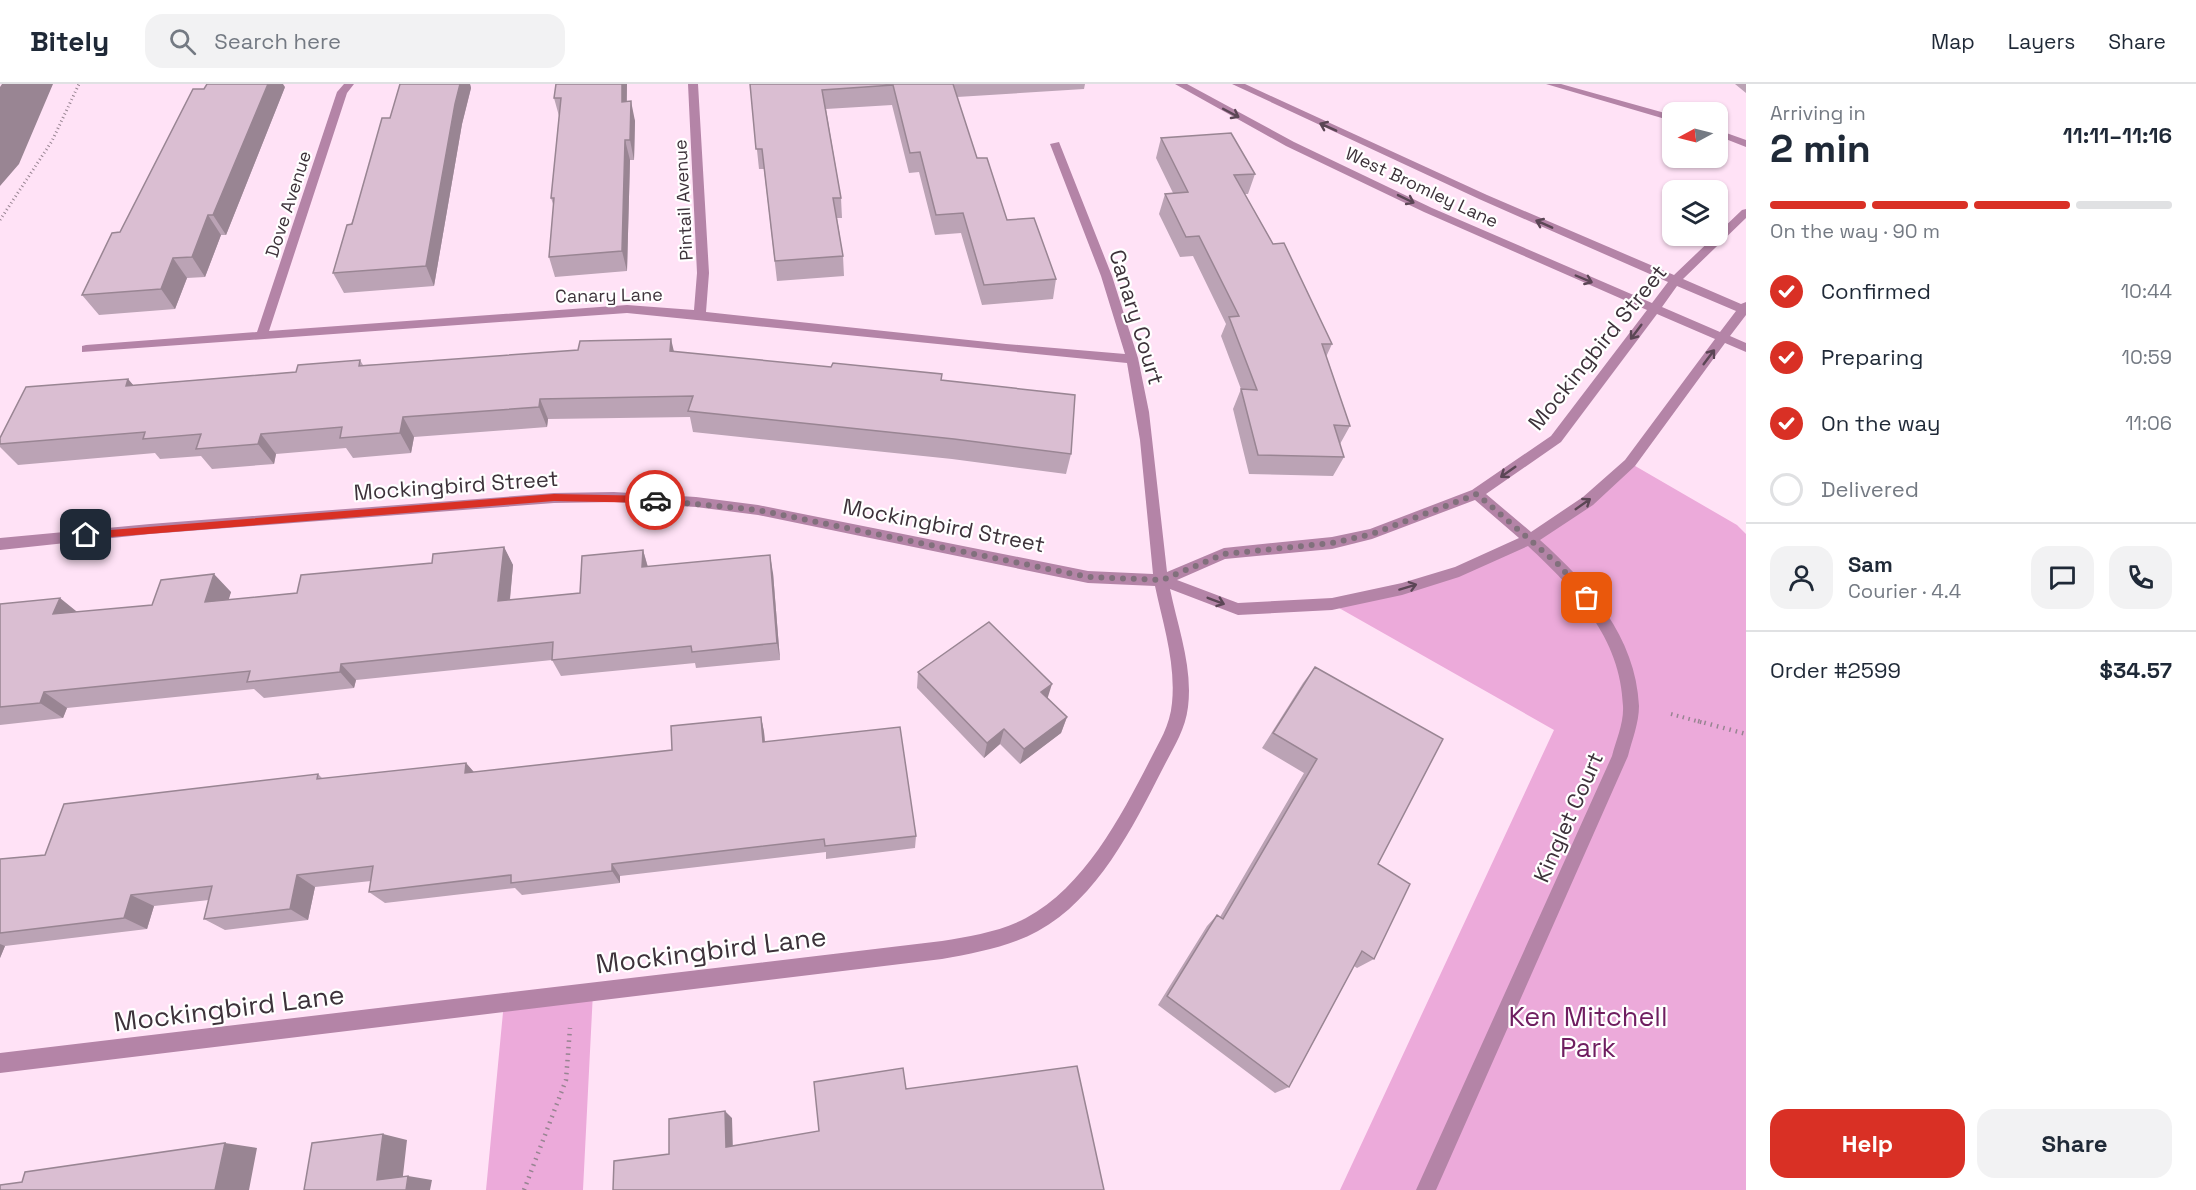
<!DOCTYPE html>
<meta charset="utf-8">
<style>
:root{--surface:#fff;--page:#f2f2f3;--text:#1f2937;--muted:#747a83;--line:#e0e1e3;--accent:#d93025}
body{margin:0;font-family:"Space Grotesk",sans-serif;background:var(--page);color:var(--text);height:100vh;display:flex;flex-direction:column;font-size:22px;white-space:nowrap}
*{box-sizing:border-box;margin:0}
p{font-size:20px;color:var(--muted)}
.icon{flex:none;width:33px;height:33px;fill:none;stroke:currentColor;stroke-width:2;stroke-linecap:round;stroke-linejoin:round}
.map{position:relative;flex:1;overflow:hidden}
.drawer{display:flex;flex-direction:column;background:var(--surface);width:450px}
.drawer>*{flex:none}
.needle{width:39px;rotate:263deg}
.buttons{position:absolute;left:1662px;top:18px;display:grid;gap:12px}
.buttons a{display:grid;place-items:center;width:66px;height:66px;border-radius:12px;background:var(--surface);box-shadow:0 2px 4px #0004;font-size:30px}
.pin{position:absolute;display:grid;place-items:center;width:51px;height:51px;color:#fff;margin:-26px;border-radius:12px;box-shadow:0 3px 9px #0006}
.courier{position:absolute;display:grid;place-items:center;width:60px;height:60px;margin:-30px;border:4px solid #d93025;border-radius:50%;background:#fff;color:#222;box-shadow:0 2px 8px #0007}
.headline em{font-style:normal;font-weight:700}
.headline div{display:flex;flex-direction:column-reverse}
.headline{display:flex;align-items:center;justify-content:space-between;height:102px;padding:0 24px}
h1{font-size:39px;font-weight:700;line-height:45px}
.bar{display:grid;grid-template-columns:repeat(4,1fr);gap:9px 6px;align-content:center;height:72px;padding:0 24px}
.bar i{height:8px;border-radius:4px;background:var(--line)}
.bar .active{background:var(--accent)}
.bar p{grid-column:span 4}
.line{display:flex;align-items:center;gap:15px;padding:0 24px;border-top:2px solid var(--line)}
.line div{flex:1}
.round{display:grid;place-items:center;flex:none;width:63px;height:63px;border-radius:18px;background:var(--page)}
ol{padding:0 24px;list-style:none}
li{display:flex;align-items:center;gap:18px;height:66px}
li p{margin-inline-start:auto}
li .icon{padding:6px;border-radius:50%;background:var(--accent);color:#fff;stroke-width:4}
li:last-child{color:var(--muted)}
li i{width:33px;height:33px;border:3px solid var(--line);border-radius:50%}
.cta{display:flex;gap:12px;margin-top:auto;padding:12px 24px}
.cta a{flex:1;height:69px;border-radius:18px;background:var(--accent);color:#fff;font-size:24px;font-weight:700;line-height:69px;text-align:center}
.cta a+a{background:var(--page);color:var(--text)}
header{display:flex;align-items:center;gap:36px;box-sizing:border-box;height:84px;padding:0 30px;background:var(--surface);border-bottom:2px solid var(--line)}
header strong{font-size:28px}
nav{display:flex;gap:33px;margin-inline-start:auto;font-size:21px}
.search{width:420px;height:54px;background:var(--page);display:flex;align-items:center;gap:15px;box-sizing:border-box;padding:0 21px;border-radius:18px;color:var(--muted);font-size:22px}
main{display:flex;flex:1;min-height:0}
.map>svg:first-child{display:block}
</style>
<header>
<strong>Bitely</strong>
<div class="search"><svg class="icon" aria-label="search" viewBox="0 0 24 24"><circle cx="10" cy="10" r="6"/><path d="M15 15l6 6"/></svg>Search here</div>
<nav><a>Map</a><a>Layers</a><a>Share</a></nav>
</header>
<main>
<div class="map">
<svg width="1746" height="1106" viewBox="0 0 1746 1106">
<rect width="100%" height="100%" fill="#ffe2f6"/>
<!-- green -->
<path fill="#ecaada" d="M1630 379 1737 441 1746 450V1106H1340L1554 646 1332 520 1402 505 1529 456Z
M593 908 583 1106H486L504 918Z"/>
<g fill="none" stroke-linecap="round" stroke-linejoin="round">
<!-- path-far2 -->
<path stroke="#978491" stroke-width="3" stroke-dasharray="1 3" stroke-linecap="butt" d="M0 136 52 57 79 0"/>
<!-- path-far1 -->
<path stroke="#978491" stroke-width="4" stroke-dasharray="1.5 4.5" stroke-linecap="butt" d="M1671 630 1704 639"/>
<!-- path -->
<path stroke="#978491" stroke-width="4.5" stroke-dasharray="1.5 5" stroke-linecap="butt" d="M1698 637 1746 650
M524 1106 566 996 570 944"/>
<!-- minor -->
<path fill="#b484a7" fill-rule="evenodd" d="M344 0H354L347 9 269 247 627 221 694 226 697 189 688 0H698L709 189 706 228 1006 260 1125 270 1101 192 1050 60 1059 58 1112 192 1138 274 1149 328 1167 488 1224 464 1332 453 1370 445 1472 406 1551 352 1647 226 1424 128 1286 62 1175 0H1187L1294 58 1432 124 1652 219 1668 198 1479 115 1232 0H1245L1487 111 1674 191 1742 126 1746 125V134L1683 195 1741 220 1746 218V231L1730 252 1746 259V268L1725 259 1635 382 1593 421 1540 456C1589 500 1636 553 1639 622 1639 639 1632 656 1628 672L1436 1106H1416L1612 672C1616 656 1624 639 1623 622 1621 554 1575 506 1528 462L1459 493 1402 511 1332 526 1238 531 1170 505C1178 544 1193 583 1188 623 1185 647 1173 664 1162 686 1133 743 1097 815 1038 847 1009 863 975 869 942 875L0 989V969L942 857C970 852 1000 848 1026 834 1084 803 1120 734 1149 678 1159 658 1170 642 1172 619 1176 579 1163 540 1155 502L1088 499 758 431 696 423 614 418 554 419 150 450 0 466V454L150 440 554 409 614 408 696 413 758 421 1088 487 1153 490 1140 356 1127 279 627 229 82 268V262L86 261 257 248 337 8ZM1677 202 1736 227 1720 248 1662 223ZM1657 230 1715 255 1625 376 1583 413 1531 448 1486 410 1561 358ZM1475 416 1519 454 1455 483 1402 499 1332 514 1238 519 1177 496 1225 475 1332 465 1372 455Z
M1546 0H1561L1672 31V37Z
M1718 46 1746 56V63L1718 52Z"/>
</g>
<!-- wall -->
<path fill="#bba3b5" d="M400 0H470L471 4 462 40 434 202 344 209 333 189 390 34Z
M556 0H627V18L635 37 634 76H630L627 187 555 193 549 173 554 123 551 114 559 32 554 14Z
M750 0H1085L1084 5 957 13 977 74 1007 136 1056 195 1053 215 982 221 961 149 935 151 919 88 909 89 892 21 826 25 841 114 842 134H837L843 172 844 192 777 197 764 85H759Z
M1735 0H1746V9Z
M285 3 226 151H221L205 193 187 194 175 225 99 231 82 211 120 148Z
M1161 54 1255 90 1248 110H1244L1273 160 1332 260 1326 273 1350 342 1340 360 1344 373 1333 392 1249 390 1233 325 1241 305 1221 252 1226 240 1193 172 1180 173 1159 130 1165 110 1173 109 1156 74Z
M674 268 942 296 1071 370 1066 390 952 375 693 348 690 333 548 335 547 343 414 353 411 369 353 374 346 364 276 370 274 380 212 385 201 372 160 375 155 369 18 381 0 363V354L128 295 133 301 296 288 360 276 363 281Z
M504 463 513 481 510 516 580 509 643 466 648 483 773 489 780 576 696 584 695 579 561 592 552 576 356 596 354 604 264 614 254 605 67 624 63 634 0 641V520L77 528 152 521 231 508 228 516 297 509Z
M1315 583 1378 780 1374 875 1357 884 1354 882 1289 1003 1275 1009 1158 921 1207 842 1217 831 1220 833 1304 689 1262 664 1303 599Z
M918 588 1047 615 1067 633 1061 649 1020 680 1000 660 984 674 917 604Z
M761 633 764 648 765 658 916 752 915 764 826 775V768L620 792V799L522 811 515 804 385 819 369 808 371 797 315 803 308 836 225 846 204 835 209 816 154 822 147 845 5 862 0 874V775L45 771 318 690 323 695 466 679 474 688 672 666Z"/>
<!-- shaded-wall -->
<path fill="#998593" d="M2 0H53L19 80 0 102V3Z
M268 0H283L285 3 226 151 213 131Z
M460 0H470L471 4 462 40 434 202 426 182 455 20Z
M622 0H627L626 38 622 18Z
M631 17 635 37 634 76 630 56Z
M625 56 630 76 627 187 622 167Z
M208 131 221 151 205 193 192 173Z
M173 174 187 194 175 225 161 205Z
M671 255 676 276 670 267Z
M128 295 146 316 126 302Z
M540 315 548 335 547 343 539 323Z
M403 333 414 353 411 369 400 349Z
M261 350 276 370 274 380 258 360Z
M504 463 513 481 508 534 498 517Z
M643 466 648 484 642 483Z
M770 471 773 489 780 576 777 559Z
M214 490 231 508 223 535 205 518Z
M60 514 81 531 53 530Z
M341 580 356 596 354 604 340 588Z
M1052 600 1047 616 1041 608Z
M44 608 67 624 63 634 40 619Z
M761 633 764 648 766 673 763 658Z
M1067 633 1061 649 1020 680 1024 665Z
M1004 645 1000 660 984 674 987 659Z
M466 679 478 693 465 689Z
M612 780 620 792V799L612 787Z
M297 791 315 803 308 836 290 825Z
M131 811 154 822 147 845 124 834Z
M0 860 5 862 0 874Z
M725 1027 732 1034 733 1068 726 1063Z
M383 1050 407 1056 402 1100 377 1096Z
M225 1059 257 1064 249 1106H215Z
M408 1092 432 1096 430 1106H406Z"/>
<!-- building -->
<path fill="#dabed2" stroke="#998593" stroke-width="1.5" d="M207 0H268L213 131H208L192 173 173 174 161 205 82 211 112 149 120 148 193 5H204Z
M400 0H460L455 20 426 182 333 189 347 141 352 140 382 34H390Z
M556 0H622V18L631 17 630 56H625L622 167 549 173 554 114H551L561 14H554Z
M750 0H953L977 74H987L1007 136 1034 134 1056 195 984 201 963 129 936 131 920 68 910 69 893 1 822 6 841 114H833L843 172 775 177 762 65H756Z
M1231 49 1255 90 1234 91 1273 160 1284 159 1332 260H1322L1350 342 1334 341 1344 373 1258 371 1241 305 1257 306 1229 233 1239 232 1199 152 1186 153 1165 110 1188 108 1161 54Z
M671 255 670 267 831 283 833 279 942 290 941 296 1075 311 1071 370 954 355 688 327 693 312 540 315 539 323 403 333 400 349 340 354 342 343 261 350 258 360 196 365 201 350 143 355 145 348 0 360V354L26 303 128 295 126 302 296 288 298 281 360 276 359 282 578 266 580 257Z
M504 463 498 517 580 509 582 472 643 466 642 483 770 471 777 559 692 568 691 562 552 576 553 558 341 580 340 588 247 598 250 587 44 608 40 619 0 623V520L60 514 53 530 152 521 161 496 214 490 205 518 297 509 301 491 432 479 433 470Z
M989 538 1052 600 1041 608 1067 633 1024 665 1004 645 987 659 918 588Z
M1315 583 1443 655 1378 780 1410 800 1374 875 1362 867 1289 1003 1167 912 1217 831 1223 835 1317 675 1273 649Z
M761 633 763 658 900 643 916 752 825 762 824 755 612 780V787L511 799V791L369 808 373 782 297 791 290 825 204 835 212 802 131 811 124 834 0 849V775L45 771 64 720 318 690 317 695 466 679 465 689 672 666 671 642Z
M1077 982 1104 1106H613L614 1077 669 1070V1035L725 1027 726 1063 819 1047 814 998 903 984 906 1005Z
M383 1050 377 1096 408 1092 406 1106H304L312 1059Z
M225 1059 215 1106H0V1101L22 1098 25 1088Z"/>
<!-- one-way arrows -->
<defs><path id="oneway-shaft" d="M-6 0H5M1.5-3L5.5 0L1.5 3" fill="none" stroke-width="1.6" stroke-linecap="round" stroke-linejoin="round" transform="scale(1.5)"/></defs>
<g stroke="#5b4655">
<use href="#oneway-shaft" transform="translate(1231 29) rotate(28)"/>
<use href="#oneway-shaft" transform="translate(1328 43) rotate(-156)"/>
<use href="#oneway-shaft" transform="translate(1406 115) rotate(26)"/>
<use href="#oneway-shaft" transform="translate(1544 140) rotate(-156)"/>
<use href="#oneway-shaft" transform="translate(1584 195) rotate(23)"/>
<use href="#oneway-shaft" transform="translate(1636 248) rotate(127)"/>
<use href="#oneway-shaft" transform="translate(1709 273) rotate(-53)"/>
<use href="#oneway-shaft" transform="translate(1508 388) rotate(145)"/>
<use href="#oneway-shaft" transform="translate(1583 420) rotate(-35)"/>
<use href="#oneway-shaft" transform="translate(1408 503) rotate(-17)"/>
<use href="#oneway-shaft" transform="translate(1216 517) rotate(21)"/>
</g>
<!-- route -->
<path fill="#d93025" d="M554 410 655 412 660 416 655 419 554 417 86 455 81 451 86 448Z"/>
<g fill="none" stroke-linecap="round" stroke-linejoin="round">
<!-- done -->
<path stroke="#81707c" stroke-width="6" stroke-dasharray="0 10.8" d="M655 416 758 426 1088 493 1162 496 1224 470 1332 459 1372 450 1477 410 1559 481 1587 514"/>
</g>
<g text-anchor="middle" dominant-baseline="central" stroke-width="4.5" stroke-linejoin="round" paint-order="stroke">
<!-- far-street labels -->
<g font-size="18" fill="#3d323a" stroke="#fff">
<text transform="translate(1422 103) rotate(25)">West Bromley Lane</text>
<text transform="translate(683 116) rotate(-93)">Pintail Avenue</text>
<text transform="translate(288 120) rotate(-72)">Dove Avenue</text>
<text transform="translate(609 211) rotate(-1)">Canary Lane</text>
</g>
<!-- street labels -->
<g font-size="22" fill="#3d323a" stroke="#fff">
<text transform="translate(1137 233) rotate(73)">Canary Court</text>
<text transform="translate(1597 263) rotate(-51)">Mockingbird Street</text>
<text transform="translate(456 401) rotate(-4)">Mockingbird Street</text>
<text transform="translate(944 441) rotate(11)">Mockingbird Street</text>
<text transform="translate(1568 733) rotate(-66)">Kinglet Court</text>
</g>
<!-- near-street labels -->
<g font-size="27" fill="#3d323a" stroke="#fff">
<text transform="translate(711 866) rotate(-7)">Mockingbird Lane</text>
<text transform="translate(229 924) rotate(-7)">Mockingbird Lane</text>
</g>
<!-- near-park labels -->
<g font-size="27" fill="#6f1e60" stroke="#fff">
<text x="1588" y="932">Ken Mitchell<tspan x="1588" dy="31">Park</tspan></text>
</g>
</g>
</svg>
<div class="buttons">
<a><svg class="needle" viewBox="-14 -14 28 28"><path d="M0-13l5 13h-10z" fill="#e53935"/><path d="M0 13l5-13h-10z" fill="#747a83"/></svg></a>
<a><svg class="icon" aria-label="layers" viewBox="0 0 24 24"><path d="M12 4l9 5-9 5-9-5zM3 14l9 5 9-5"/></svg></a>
</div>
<div class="pin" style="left:1587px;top:514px;background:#ea580c"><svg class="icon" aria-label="bag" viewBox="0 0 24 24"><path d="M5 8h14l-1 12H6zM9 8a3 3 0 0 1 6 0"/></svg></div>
<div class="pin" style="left:86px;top:451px;background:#1f2937"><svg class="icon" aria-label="home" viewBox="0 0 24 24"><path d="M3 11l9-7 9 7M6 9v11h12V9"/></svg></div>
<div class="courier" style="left:655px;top:416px"><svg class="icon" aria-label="car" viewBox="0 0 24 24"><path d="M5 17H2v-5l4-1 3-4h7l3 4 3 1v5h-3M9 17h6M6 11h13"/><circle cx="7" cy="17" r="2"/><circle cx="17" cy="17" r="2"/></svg></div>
</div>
<section class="drawer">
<div class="headline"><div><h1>2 min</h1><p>Arriving in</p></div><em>11:11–11:16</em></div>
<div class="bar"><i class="active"></i><i class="active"></i><i class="active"></i><i></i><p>On the way · 90 m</p></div>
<ol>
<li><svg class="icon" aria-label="check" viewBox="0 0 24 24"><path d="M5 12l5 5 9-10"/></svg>Confirmed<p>10:44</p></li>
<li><svg class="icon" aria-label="check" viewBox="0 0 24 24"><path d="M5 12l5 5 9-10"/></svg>Preparing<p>10:59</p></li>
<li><svg class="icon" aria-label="check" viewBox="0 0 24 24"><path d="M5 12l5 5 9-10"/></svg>On the way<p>11:06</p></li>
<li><i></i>Delivered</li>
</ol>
<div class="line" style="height:108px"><a class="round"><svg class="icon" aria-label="person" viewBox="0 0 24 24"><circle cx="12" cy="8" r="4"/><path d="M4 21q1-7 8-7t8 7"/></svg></a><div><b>Sam</b><p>Courier · 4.4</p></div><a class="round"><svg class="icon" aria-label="chat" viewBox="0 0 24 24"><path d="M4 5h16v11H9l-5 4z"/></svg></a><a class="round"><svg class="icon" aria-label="phone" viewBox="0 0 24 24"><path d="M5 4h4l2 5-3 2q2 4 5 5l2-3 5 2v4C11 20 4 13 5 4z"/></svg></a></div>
<div class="line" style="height:78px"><div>Order #2599</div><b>$34.57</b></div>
<div class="cta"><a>Help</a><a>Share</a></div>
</section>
</main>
